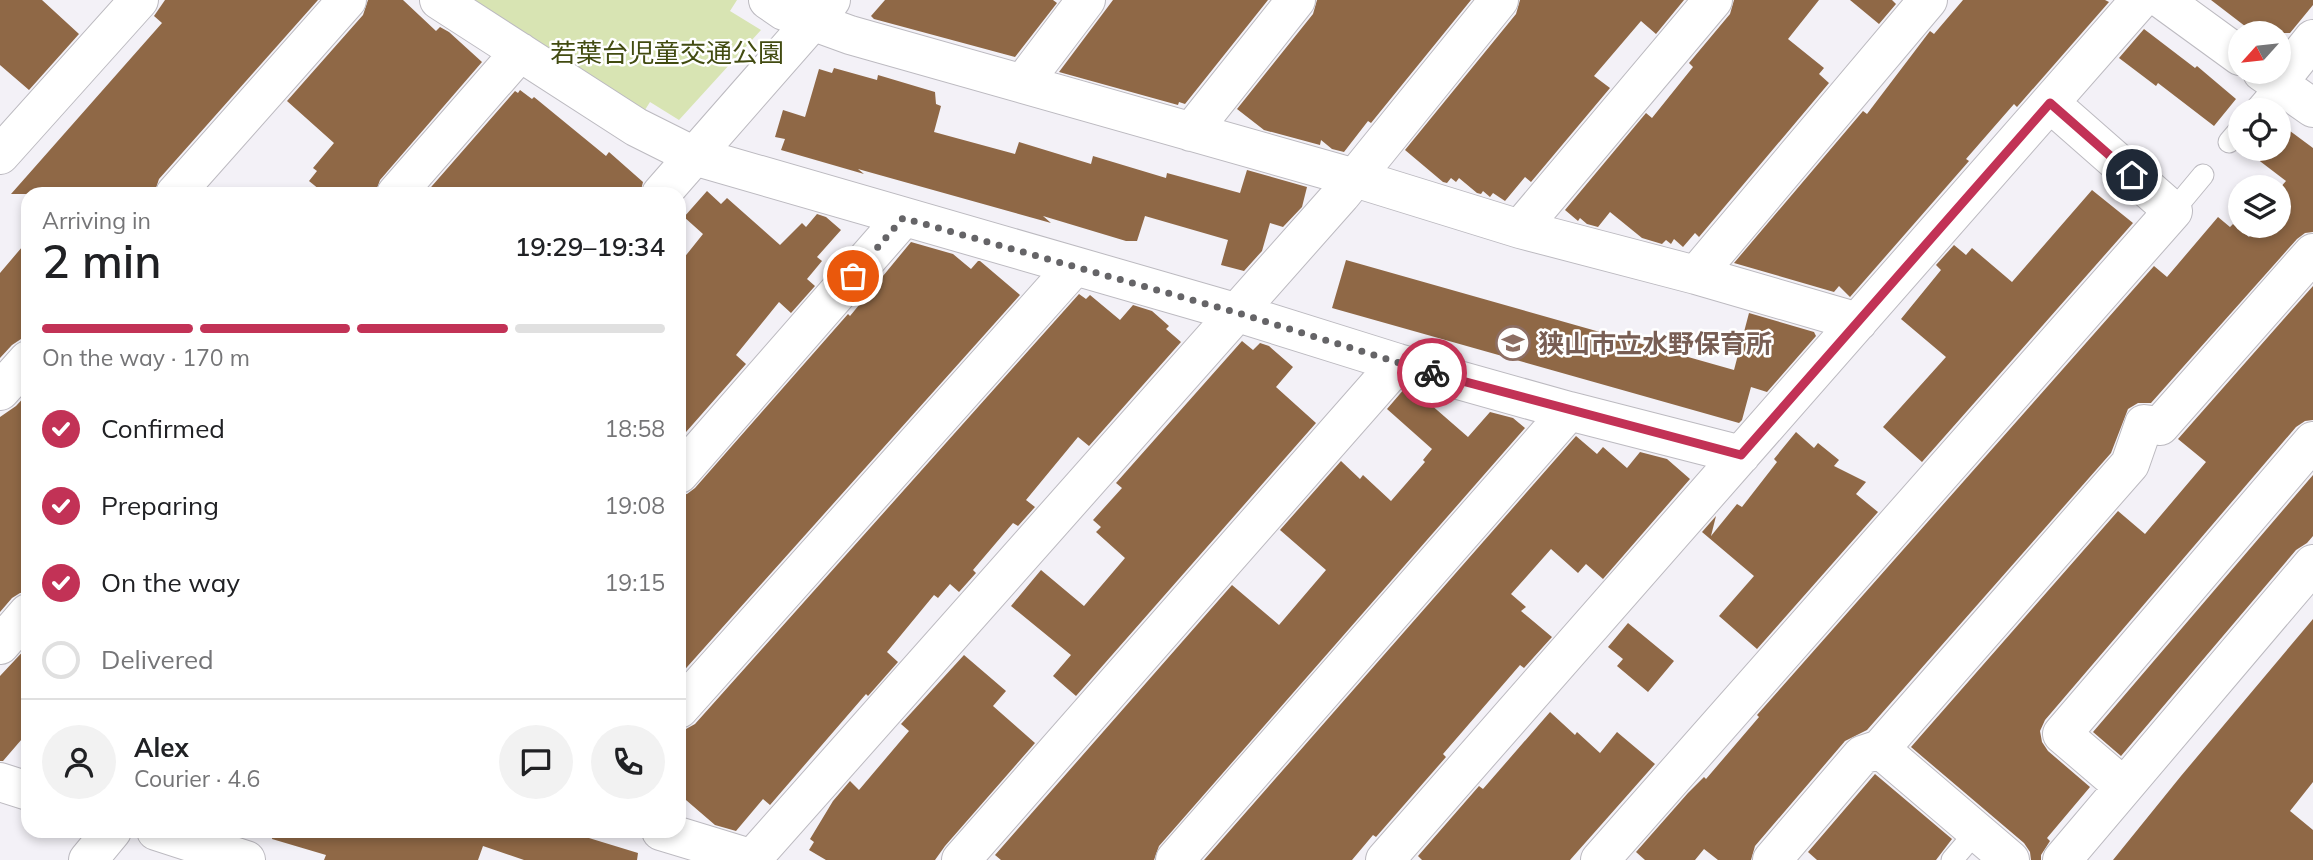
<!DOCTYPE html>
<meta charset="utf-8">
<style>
:root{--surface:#fff;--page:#f2f2f2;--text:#202124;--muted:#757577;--line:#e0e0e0;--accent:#c23256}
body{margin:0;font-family:Mulish,"Noto Sans JP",sans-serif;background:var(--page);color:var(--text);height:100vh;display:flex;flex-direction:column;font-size:26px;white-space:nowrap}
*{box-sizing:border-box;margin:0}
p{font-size:23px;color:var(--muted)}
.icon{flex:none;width:38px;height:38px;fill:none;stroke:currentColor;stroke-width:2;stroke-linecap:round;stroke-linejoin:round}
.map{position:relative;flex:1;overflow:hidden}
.panel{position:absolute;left:21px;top:187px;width:665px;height:651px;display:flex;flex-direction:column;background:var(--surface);border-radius:21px;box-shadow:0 4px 10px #0003}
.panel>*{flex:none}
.needle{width:46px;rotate:243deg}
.fabs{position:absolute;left:2228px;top:21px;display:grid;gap:14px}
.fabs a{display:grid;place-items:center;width:63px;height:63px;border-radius:50%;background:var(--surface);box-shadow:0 4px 10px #0003;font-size:35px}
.pin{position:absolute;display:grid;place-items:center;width:60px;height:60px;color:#fff;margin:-30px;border:4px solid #fff;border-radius:50%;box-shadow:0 2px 7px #0007}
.courier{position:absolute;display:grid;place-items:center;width:70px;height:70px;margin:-35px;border:5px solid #c23256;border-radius:50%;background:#fff;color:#222;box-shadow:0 2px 9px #0007}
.summary em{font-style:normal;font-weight:600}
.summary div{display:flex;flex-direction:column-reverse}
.summary{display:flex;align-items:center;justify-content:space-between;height:119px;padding:0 21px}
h1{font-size:46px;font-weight:600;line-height:52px}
.bar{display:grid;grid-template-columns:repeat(4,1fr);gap:10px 7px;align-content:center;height:84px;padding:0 21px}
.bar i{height:9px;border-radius:5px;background:var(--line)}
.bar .on{background:var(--accent)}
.bar p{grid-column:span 4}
.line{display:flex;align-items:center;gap:18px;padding:0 21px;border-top:2px solid var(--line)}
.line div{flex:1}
.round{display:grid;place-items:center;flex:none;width:74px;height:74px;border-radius:37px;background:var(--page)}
ol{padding:0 21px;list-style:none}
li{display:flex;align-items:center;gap:21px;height:77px}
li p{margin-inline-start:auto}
li .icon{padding:7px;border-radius:50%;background:var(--accent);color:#fff;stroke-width:4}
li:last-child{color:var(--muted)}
li i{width:38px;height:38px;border:4px solid var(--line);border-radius:50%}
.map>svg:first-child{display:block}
</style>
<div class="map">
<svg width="2313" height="860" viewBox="0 0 2313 860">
<rect width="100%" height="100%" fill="#f3f1f7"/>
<!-- green -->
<path fill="#d8e4b3" d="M472 0H737L730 11 761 30 679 120 650 102 643 113Z"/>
<!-- building -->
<path fill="#8f6846" d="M0 0H42L79 34 29 90 0 65Z
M165 0H318L159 179 154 194H11L162 23 154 16Z
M368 0H403L436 31 440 27 449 32 482 62 380 180 375 194H325L309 181 317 171 313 168 334 143 287 101 363 15Z
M885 0H1053L1057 3 1015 57 874 19 871 16Z
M1113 0H1268L1185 104 1179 102 1178 105 1059 72Z
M1317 0H1471L1371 123 1368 121 1344 152 1332 149 1321 140 1320 145 1264 130 1237 109 1313 14Z
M1520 0H1684L1656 34 1641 21 1594 76 1610 88 1531 182 1525 177 1505 201 1493 193 1490 197 1483 191 1481 194 1477 193 1459 178 1456 182 1451 178 1447 183 1443 182 1405 150 1516 14Z
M1734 0H1819L1788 39 1824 68 1819 74 1829 83 1699 237 1695 233 1683 247 1674 239 1671 244 1666 240 1662 244 1642 238 1610 212 1598 227 1587 224 1580 218 1578 221 1565 210 1646 113 1652 118 1693 67 1689 63 1730 14Z
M1850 0H1892L1896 4 1879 24Z
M1963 0H2105L2109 2 2017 107 2014 104 1966 159 1969 161 1850 297 1839 286 1834 292 1734 263 1863 111 1867 114 1930 31 1934 34Z
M2211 0H2313V5L2290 33H2254Z
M2144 29 2195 68 2197 66 2236 99 2214 126 2158 83 2156 86 2119 58Z
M834 68 877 80 878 75 935 92 936 104 941 106 934 132 1015 154 1019 142 1091 164 1093 156 1166 178 1167 173 1240 193 1247 170 1307 187 1302 207 1283 227 1270 223 1262 251 1244 271 1221 265 1228 240 1145 216 1137 241H1126L1043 216 1051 223 858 169 864 174 781 150 785 139 775 137 783 110 805 117 819 69 832 73Z
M520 90 532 99 534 97 606 156 609 152 643 182 640 194H425L515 91 518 93Z
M2278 122 2313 148V232L2305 233 2297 239 2151 403H2138L2128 409 2111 453 1867 730 1845 741 1755 846 1751 860H1718L1704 849 1695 860H1645L1636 852 1688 793 1704 777 1706 779 1759 717 1757 715 2154 266 2167 277 2218 217 2230 227 2233 224 2249 237 2259 226H2278V190L2286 181 2244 149H2278Z
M2092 190 2133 223 1922 462 1883 427 1946 357 1901 319 1941 270 1936 265 1954 245 1966 255 1972 248 2012 282Z
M707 191 721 204 727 198 780 245 802 223 806 227 817 214 826 217 841 230 817 257 822 261 807 279 815 286 791 313 779 302 736 355 746 364 686 432 679 426V264L703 234 684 217Z
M28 240V339H21L12 345 0 358V273Z
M911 242 953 254 971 269 978 261H980L1020 295 679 676V495L687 494 695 488 848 314 850 316Z
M1346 260 1734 370 1749 313 1814 332 1816 336 1767 392 1751 387 1742 420 1739 423 1332 308Z
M2313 286V420L2305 421 2296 427 2045 720 2040 731 2042 742 2048 751 2090 787 2047 838 2050 841 2041 855V860H2031L2030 852 2024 843 1911 747 2118 511 2145 534 2206 462 2178 439Z
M1079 294 1086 299 1090 295 1120 320 1133 305 1152 311 1169 326 1166 329 1181 342 1089 446 1078 437 1026 500 1035 507 1018 526 1013 523 973 570 976 573 959 592 950 584 938 598 934 595 887 652 898 662 868 696 866 694 770 805 763 799 736 831 715 825 679 794V730L686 729 695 724Z
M1242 341 1253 350 1260 343 1269 346 1293 367 1276 387 1316 423 1076 696 1053 676 1071 655 1011 606 1041 570 1084 606 1125 558 1096 532 1101 527 1093 520 1122 488 1116 483Z
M1405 388 1414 390 1468 437 1490 412 1513 418 1525 428 1159 846 1154 860H1001L995 855 1232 585 1279 625 1326 570 1280 530 1341 461 1360 479 1363 475 1391 501 1425 462 1423 460 1432 449 1387 409Z
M28 393V592L20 593 12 598 0 612V417L16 406Z
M1796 432 1814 448 1818 443 1839 460 1834 466 1866 482 1856 494 1878 512 1757 649 1719 616 1754 576 1702 532 1716 516 1711 536 1737 504 1742 507 1777 462 1774 459Z
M1576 436 1597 454 1603 447 1627 468 1640 452 1667 459 1690 479 1603 579 1586 564 1578 573 1551 549 1511 594 1526 607 1521 611 1552 637 1524 668 1520 665 1443 754 1446 757 1376 837 1373 835 1352 860H1204Z
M2313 475V536L2307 543 2296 550 2121 756 2093 732Z
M2313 619V782L2290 811 2313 830V860H2113L2181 776Z
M1628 623 1674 661 1648 692 1617 666 1623 659 1608 647Z
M28 646V732L3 761H0V676Z
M964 655 1006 691 993 706 1035 743 945 846 935 860H826L809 850 814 842 810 839 833 801 850 781 859 790 909 731 901 724Z
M1550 712 1575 735 1577 732 1600 753 1617 732 1655 764 1570 860H1422L1418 856 1479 786 1483 789Z
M1875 774 1952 839 1936 860H1817L1808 852Z
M273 831H566L638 853 637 860H524L483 846 478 860H324L326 855 272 839Z"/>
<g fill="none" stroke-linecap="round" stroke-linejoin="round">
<!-- service casing -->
<g stroke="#bcbac0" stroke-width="23">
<path id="service" d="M2255 110 2278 83
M2229 142 2240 129
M2173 211 2203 175
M1952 860 1976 832"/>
</g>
<!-- minor casing -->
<g stroke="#bcbac0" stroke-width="40">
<path id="minor" d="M439 0 636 127 694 156 1238 313 1398 363 1569 411 1741 455
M768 0 784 11 850 35 1355 178 1520 229 1696 275 1858 322
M2163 0 2240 56
M2262 72 2313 108
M1023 83 1086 0
M2278 83 2313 39
M1191 132 1296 0
M0 155 139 0
M175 194 347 0
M396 194 520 52
M1520 229 1713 0
M1696 275 1928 0
M0 391 28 360
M679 474 903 218
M0 645 28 613
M679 709 1074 267
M1880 749 2010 860
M2124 787 2062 734 2313 441
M661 831 756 860
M88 860 112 831
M751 860 1341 195 1499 0
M961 860 1398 363
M1175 860 1569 411
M1385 860 2140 0
M1600 860 2173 211 2050 103
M1772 860 1862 755 1880 749 2130 464 2144 424 2160 426 2313 253
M2062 860 2313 564"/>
</g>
<!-- tertiary casing -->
<g stroke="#bcbac0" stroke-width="40">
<path id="tertiary" d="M661 194 831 0
M0 782 28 791
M156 831 246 860"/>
</g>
<!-- service -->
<use href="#service" stroke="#fff" stroke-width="21"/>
<!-- minor -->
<use href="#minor" stroke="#fff" stroke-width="38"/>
<!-- tertiary -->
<use href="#tertiary" stroke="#fff" stroke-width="38"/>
</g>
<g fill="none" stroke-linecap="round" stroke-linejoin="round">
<!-- done -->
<path stroke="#656467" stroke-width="7" stroke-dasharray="0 12.6" d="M853 276 903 218 1238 313 1432 373"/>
<!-- route -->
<path stroke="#c23256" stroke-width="9" d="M1432 373 1741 455 2050 103 2132 175"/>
</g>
<!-- icons -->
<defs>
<g id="school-ring" transform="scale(1.75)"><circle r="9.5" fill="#fff" stroke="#8d6e63" stroke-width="1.5"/><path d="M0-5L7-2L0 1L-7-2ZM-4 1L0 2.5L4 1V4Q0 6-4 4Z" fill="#8d6e63"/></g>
</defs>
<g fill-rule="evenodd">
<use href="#school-ring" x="1513" y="343"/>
</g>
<g text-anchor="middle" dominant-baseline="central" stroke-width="5" stroke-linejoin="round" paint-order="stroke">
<!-- park labels -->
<g font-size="26" fill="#424b11" stroke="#fff">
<text x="667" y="52">若葉台児童交通公園</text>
</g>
<!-- education labels -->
<g font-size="26" font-weight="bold" fill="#785e54" stroke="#fff" text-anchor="start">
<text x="1538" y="343">狭山市立水野保育所</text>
</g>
</g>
</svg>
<div class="fabs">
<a><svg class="needle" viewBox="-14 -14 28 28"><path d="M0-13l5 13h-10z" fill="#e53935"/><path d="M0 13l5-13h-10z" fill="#757577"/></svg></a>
<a><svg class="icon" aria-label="locate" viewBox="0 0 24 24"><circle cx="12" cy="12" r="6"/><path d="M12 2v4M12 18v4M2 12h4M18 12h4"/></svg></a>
<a><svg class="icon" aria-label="layers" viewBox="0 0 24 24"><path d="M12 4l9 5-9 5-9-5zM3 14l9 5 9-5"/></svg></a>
</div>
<div class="pin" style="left:853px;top:276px;background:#ea580c"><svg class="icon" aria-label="bag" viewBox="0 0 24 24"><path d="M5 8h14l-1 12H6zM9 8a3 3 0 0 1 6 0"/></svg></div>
<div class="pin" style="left:2132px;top:175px;background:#1f2937"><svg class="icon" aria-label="home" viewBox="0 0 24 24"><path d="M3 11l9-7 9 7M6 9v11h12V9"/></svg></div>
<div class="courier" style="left:1432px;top:373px"><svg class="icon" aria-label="bike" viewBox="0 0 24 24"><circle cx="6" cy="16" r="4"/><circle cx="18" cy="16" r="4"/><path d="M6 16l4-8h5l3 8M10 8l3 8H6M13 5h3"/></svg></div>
<section class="panel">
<div class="summary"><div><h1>2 min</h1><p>Arriving in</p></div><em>19:29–19:34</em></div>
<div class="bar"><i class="on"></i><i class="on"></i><i class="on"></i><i></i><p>On the way · 170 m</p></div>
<ol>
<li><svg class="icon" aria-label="check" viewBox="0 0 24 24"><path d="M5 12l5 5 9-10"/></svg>Confirmed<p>18:58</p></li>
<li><svg class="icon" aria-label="check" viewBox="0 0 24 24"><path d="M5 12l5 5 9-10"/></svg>Preparing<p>19:08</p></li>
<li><svg class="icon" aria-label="check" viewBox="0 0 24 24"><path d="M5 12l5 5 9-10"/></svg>On the way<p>19:15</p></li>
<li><i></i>Delivered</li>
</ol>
<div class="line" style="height:126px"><a class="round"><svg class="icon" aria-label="person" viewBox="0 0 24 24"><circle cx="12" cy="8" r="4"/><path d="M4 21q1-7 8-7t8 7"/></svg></a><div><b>Alex</b><p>Courier · 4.6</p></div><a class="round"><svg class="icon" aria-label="chat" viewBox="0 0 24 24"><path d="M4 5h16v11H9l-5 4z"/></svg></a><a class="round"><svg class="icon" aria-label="phone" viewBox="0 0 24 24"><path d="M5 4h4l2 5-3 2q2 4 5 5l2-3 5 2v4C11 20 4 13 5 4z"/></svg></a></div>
</section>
</div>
